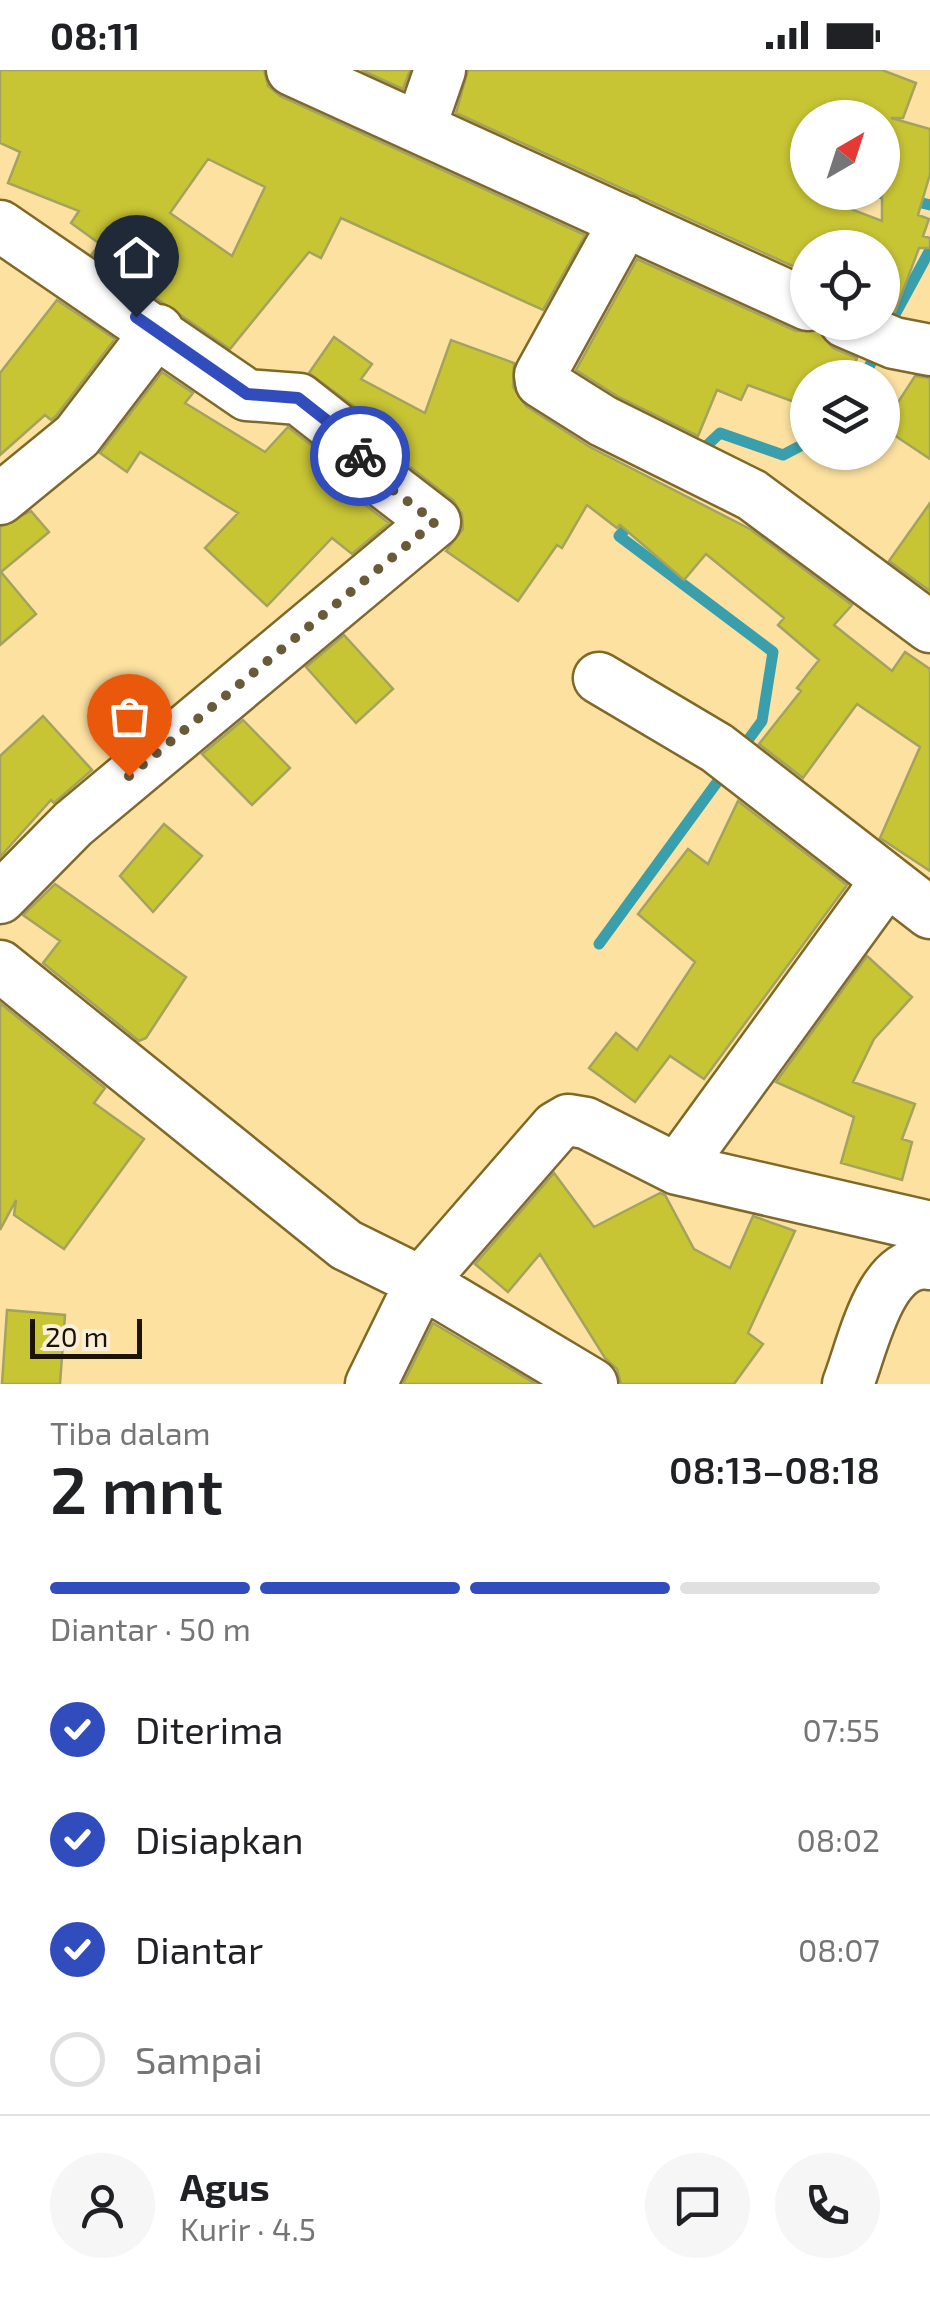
<!DOCTYPE html>
<html lang="id">
<meta charset="utf-8">
<style>
:root{--surface:#fff;--page:#f6f6f6;--text:#202124;--muted:#757577;--line:#e0e0e0;--accent:#314cbd}
body{margin:0;font-family:"Exo 2",sans-serif;background:var(--page);color:var(--text);height:100vh;display:flex;flex-direction:column;font-size:38px;white-space:nowrap}
*{box-sizing:border-box;margin:0}
p{font-size:32px;color:var(--muted)}
.icon{flex:none;width:55px;height:55px;fill:none;stroke:currentColor;stroke-width:2;stroke-linecap:round;stroke-linejoin:round}
.map{position:relative;height:1314px;overflow:hidden}
.sheet{display:flex;flex-direction:column;background:var(--surface);flex:1}
.sheet>*{flex:none}
.needle{width:65px;rotate:39deg}
.buttons{position:absolute;left:790px;top:30px;display:grid;gap:20px}
.buttons a{display:grid;place-items:center;width:110px;height:110px;border-radius:50%;background:var(--surface);box-shadow:0 2px 8px #0004;font-size:50px}
.scale{position:absolute;left:30px;bottom:25px;width:112px;box-sizing:border-box;padding-left:10px;border:5px solid #1c1300;border-top:0;font-size:28px;line-height:35px;white-space:nowrap;color:#1c1300;-webkit-text-stroke:8px #fbf0d7;paint-order:stroke}
.pin{position:absolute;display:grid;place-items:center;width:85px;height:85px;color:#fff;margin:-102px -42px;border-radius:50% 50% 50% 0;rotate:-45deg;box-shadow:0 0 10px #0007}
.pin .icon{rotate:45deg}
.courier{position:absolute;display:grid;place-items:center;width:100px;height:100px;margin:-50px;border:8px solid #314cbd;border-radius:50%;background:#fff;color:#222;box-shadow:0 2px 12px #0007}
.summary em{font-style:normal;font-weight:600}
.summary div{display:flex;flex-direction:column-reverse}
.summary{display:flex;align-items:center;justify-content:space-between;height:170px;padding:0 50px}
h1{font-size:65px;font-weight:600;line-height:75px}
.bar{display:grid;grid-template-columns:repeat(4,1fr);gap:15px 10px;align-content:center;height:120px;padding:0 50px}
.bar i{height:12px;border-radius:8px;background:var(--line)}
.bar .on{background:var(--accent)}
.bar p{grid-column:span 4}
.line{display:flex;align-items:center;gap:25px;padding:0 50px;border-top:2px solid var(--line)}
.line div{flex:1}
.round{display:grid;place-items:center;flex:none;width:105px;height:105px;border-radius:52px;background:var(--page)}
ol{padding:0 50px;list-style:none}
li{display:flex;align-items:center;gap:30px;height:110px}
li p{margin-inline-start:auto}
li .icon{padding:10px;border-radius:50%;background:var(--accent);color:#fff;stroke-width:4}
li:last-child{color:var(--muted)}
li i{width:55px;height:55px;border:5px solid var(--line);border-radius:50%}
.status{display:flex;justify-content:space-between;align-items:center;height:70px;padding:0 50px;background:var(--surface);direction:ltr}
.status svg{height:28px;fill:currentColor}
.map>svg:first-child{display:block}
</style>
<div class="status"><b>08:11</b><svg viewBox="0 0 49 12"><path d="M0 12V9h3v3zM5 12V6h3v6zM10 12V3h3v9zM15 12V0h3v12zM26 1h20v11H26zM47 4h2v5h-2z"/></svg></div>
<div class="map">
<svg width="930" height="1314" viewBox="0 0 930 1314">
<rect width="100%" height="100%" fill="#fce1a0"/>
<g fill="none" stroke-linecap="round" stroke-linejoin="round">
<!-- stream -->
<path stroke="#399fad" stroke-width="11" d="M874 122 930 135
M887 259 930 180
M864 308 877 280
M699 383 720 363 783 385 808 372
M634 450 619 466 773 582 762 651 740 681
M599 874 726 700"/>
</g>
<!-- building -->
<path fill="#c8c535" stroke="#a3a260" stroke-width="2.5" fill-rule="evenodd" d="M0 0H264L268 16 280 26 585 165 543 240 341 148 321 188 309 182 230 279 92 184 100 174 71 153 79 141 8 113 20 82 0 73ZM208 89 265 117 232 186 170 143Z
M361 0H410L403 19Z
M468 0H882L916 13 903 48H891L930 59V104L918 145 929 149 923 166 930 168V178H919L895 242 882 237V178H808V203L456 43ZM808 48H882V151L808 123Z
M637 189 796 261H818L833 278 857 288 850 308H808V337L748 315 741 330 717 320 698 366 617 326 576 300Z
M57 230 115 269 56 346 51 350 45 345 0 385V303Z
M334 267 372 294 361 309 425 343 451 270 514 293 513 317 526 336 590 377 750 459 852 535 834 555 892 601 905 582 930 599V801L880 768 920 677 857 634 803 708 759 674 801 621 797 618 819 590 778 555 784 548 706 484 684 510 620 455 617 458 587 435 562 478 557 475 518 531 446 481 463 459 462 444 453 430 388 380 377 353 309 303Z
M162 302 193 323 185 333 265 382 288 357 332 391 343 418 389 453 352 484 332 468 267 536 205 478 238 443 140 382 127 402 100 383Z
M915 306 930 308V389L882 357Z
M930 433V521L889 491Z
M31 441 49 462 1 502 36 544 0 575V457Z
M344 565 393 619 356 653 306 597Z
M43 646 92 700 54 733 51 730 0 787V686Z
M243 650 290 698 252 735 202 684Z
M738 731 847 815 704 1009 670 986 635 1032 589 998 616 963 637 980 695 892 638 844 688 779 708 794Z
M164 754 202 786 153 842 120 806Z
M55 814 186 907 146 968 139 971 43 893 60 871 23 845Z
M867 886 912 927 874 969 853 1012 915 1034 902 1069 912 1072 902 1110 841 1093 854 1047 776 1012Z
M0 933 105 1018 94 1033 144 1069 64 1179 14 1145 16 1130 0 1160Z
M554 1103 594 1157 660 1123 665 1125 694 1179 730 1198 753 1146 795 1161 748 1263 763 1274 734 1314H621L617 1299 605 1288 540 1184 508 1222 475 1194Z
M7 1240 65 1245 60 1314H2Z
M433 1253 536 1314H403Z"/>
<g fill="none" stroke-linecap="round" stroke-linejoin="round">
<!-- minor casing -->
<g stroke="#806828" stroke-width="55">
<path id="minor" d="M292 0 808 235
M420 58 440 0
M625 151 540 305 541 312 603 351 752 425 930 557
M0 156 247 325 299 329 359 376 361 395 435 452 73 754 0 828
M845 252 894 273 930 280
M0 429 77 366 158 260
M599 608 717 678 930 843
M0 896 346 1175 421 1212 592 1314
M677 1099 887 810
M371 1314 421 1212 556 1057 568 1050 586 1053 677 1099 930 1157
M848 1314C863 1276 880 1186 930 1194"/>
</g>
<!-- minor -->
<use href="#minor" stroke="#fff" stroke-width="50"/>
</g>
<g fill="none" stroke-linecap="round" stroke-linejoin="round">
<!-- done -->
<path stroke="#6a5b38" stroke-width="10" stroke-dasharray="0 18" d="M129 706 435 452 361 396 360 386"/>
<!-- route -->
<path stroke="#314cbd" stroke-width="12" d="M136 247 247 324 298 328 359 376 360 386"/>
</g>
</svg>
<div class="buttons">
<a><svg class="needle" viewBox="-14 -14 28 28"><path d="M0-13l5 13h-10z" fill="#e53935"/><path d="M0 13l5-13h-10z" fill="#757577"/></svg></a>
<a><svg class="icon" aria-label="locate" viewBox="0 0 24 24"><circle cx="12" cy="12" r="6"/><path d="M12 2v4M12 18v4M2 12h4M18 12h4"/></svg></a>
<a><svg class="icon" aria-label="layers" viewBox="0 0 24 24"><path d="M12 4l9 5-9 5-9-5zM3 14l9 5 9-5"/></svg></a>
</div>
<div class="scale">20 m</div>
<div class="pin" style="left:129px;top:706px;background:#ea580c"><svg class="icon" aria-label="bag" viewBox="0 0 24 24"><path d="M5 8h14l-1 12H6zM9 8a3 3 0 0 1 6 0"/></svg></div>
<div class="pin" style="left:136px;top:247px;background:#1f2937"><svg class="icon" aria-label="home" viewBox="0 0 24 24"><path d="M3 11l9-7 9 7M6 9v11h12V9"/></svg></div>
<div class="courier" style="left:360px;top:386px"><svg class="icon" aria-label="bike" viewBox="0 0 24 24"><circle cx="6" cy="16" r="4"/><circle cx="18" cy="16" r="4"/><path d="M6 16l4-8h5l3 8M10 8l3 8H6M13 5h3"/></svg></div>
</div>
<section class="sheet">
<div class="summary"><div><h1>2 mnt</h1><p>Tiba dalam</p></div><em>08:13–08:18</em></div>
<div class="bar"><i class="on"></i><i class="on"></i><i class="on"></i><i></i><p>Diantar · 50 m</p></div>
<ol>
<li><svg class="icon" aria-label="check" viewBox="0 0 24 24"><path d="M5 12l5 5 9-10"/></svg>Diterima<p>07:55</p></li>
<li><svg class="icon" aria-label="check" viewBox="0 0 24 24"><path d="M5 12l5 5 9-10"/></svg>Disiapkan<p>08:02</p></li>
<li><svg class="icon" aria-label="check" viewBox="0 0 24 24"><path d="M5 12l5 5 9-10"/></svg>Diantar<p>08:07</p></li>
<li><i></i>Sampai</li>
</ol>
<div class="line" style="height:180px"><a class="round"><svg class="icon" aria-label="person" viewBox="0 0 24 24"><circle cx="12" cy="8" r="4"/><path d="M4 21q1-7 8-7t8 7"/></svg></a><div><b>Agus</b><p>Kurir · 4.5</p></div><a class="round"><svg class="icon" aria-label="chat" viewBox="0 0 24 24"><path d="M4 5h16v11H9l-5 4z"/></svg></a><a class="round"><svg class="icon" aria-label="phone" viewBox="0 0 24 24"><path d="M5 4h4l2 5-3 2q2 4 5 5l2-3 5 2v4C11 20 4 13 5 4z"/></svg></a></div>
</section>
